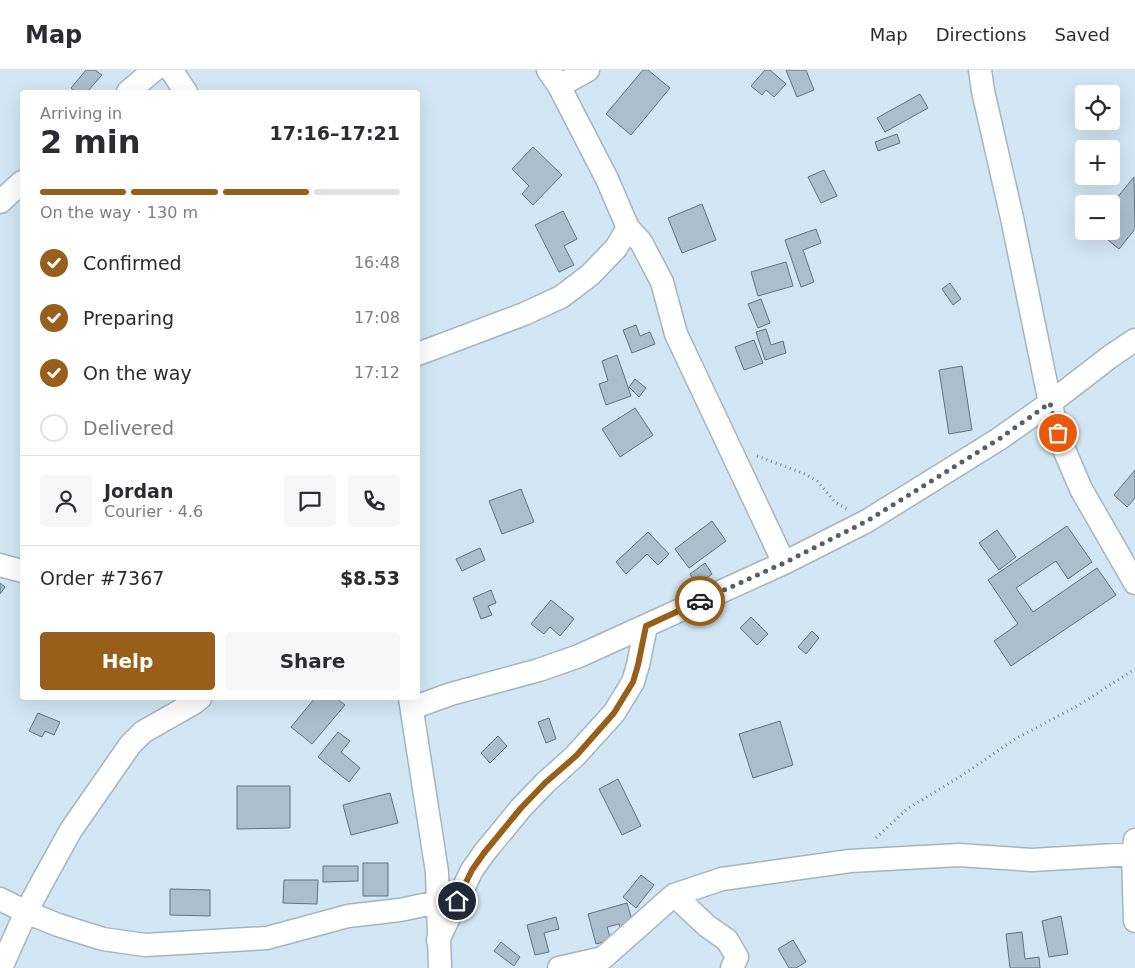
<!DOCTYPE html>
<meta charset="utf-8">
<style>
:root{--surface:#fff;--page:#f7f7f7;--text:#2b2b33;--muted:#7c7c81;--line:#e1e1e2;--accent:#975f1a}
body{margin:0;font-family:"DejaVu Sans",sans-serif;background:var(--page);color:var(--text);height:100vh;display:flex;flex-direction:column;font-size:19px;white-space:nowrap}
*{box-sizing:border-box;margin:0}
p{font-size:16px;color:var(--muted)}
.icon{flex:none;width:28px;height:28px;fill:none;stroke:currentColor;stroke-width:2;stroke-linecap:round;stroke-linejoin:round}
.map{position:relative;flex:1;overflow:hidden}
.sheet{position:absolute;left:20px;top:20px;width:400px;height:610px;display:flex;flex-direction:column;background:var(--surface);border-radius:5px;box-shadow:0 5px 20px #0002}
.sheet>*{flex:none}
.fabs{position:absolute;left:1075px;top:15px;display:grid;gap:10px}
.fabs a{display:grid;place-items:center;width:45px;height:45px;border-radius:5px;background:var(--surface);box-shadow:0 5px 20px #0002;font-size:25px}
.pin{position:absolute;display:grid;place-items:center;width:42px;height:42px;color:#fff;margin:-21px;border:2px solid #fff;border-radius:50%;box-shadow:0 1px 5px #0007}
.courier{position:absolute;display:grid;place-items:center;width:50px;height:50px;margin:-25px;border:4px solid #975f1a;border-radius:50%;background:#fff;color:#222;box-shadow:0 1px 6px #0007}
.head em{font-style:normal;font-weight:700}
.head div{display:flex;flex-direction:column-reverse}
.head{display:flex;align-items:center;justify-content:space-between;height:85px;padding:0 20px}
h1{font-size:32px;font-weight:700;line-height:38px}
.bar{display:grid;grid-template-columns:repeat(4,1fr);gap:8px 5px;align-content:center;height:60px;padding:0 20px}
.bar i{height:6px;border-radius:4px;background:var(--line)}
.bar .on{background:var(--accent)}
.bar p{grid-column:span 4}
.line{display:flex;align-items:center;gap:12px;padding:0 20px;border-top:1px solid var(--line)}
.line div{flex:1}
.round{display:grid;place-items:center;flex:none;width:52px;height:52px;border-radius:5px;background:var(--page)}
ol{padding:0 20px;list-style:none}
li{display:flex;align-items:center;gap:15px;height:55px}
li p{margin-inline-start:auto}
li .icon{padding:5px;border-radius:50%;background:var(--accent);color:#fff;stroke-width:4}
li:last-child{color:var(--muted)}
li i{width:28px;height:28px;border:2px solid var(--line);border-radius:50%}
.action{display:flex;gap:10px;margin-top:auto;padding:10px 20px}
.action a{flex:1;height:58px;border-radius:5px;background:var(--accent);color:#fff;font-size:20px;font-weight:700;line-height:58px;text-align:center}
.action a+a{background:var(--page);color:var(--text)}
header{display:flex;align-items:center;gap:30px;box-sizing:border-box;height:70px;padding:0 25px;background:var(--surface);border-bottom:1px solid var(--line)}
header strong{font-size:24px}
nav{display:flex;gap:28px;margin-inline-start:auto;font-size:18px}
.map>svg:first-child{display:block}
</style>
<header>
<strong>Map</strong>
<nav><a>Map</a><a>Directions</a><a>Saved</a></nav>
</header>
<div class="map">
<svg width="1135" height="898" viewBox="0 0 1135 898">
<rect width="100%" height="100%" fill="#d2e6f3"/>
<!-- building -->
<path fill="#abbecb" stroke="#61737f" d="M86 0H95L102 5 87 22H76L71 18Z
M643 0H648L670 18 631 65 606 44Z
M765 0H770L786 14 774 27 766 20 762 25 751 16Z
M786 0H806L814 20 797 27Z
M920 24 928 38 885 62 877 48Z
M897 64 900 73 878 81 875 72Z
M533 77 562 105 533 135 522 124 529 116 512 99Z
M824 100 837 126 821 133 808 107Z
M1134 107 1135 159 1119 179 1097 161H1111V135Z
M702 134 716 170 682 183 668 148Z
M563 141 577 169 564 176 574 195 559 202 535 155Z
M816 159 821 173 803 180 814 212 801 217 785 170Z
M786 192 793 216 758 226 751 202Z
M950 213 961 229 953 235 942 219Z
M761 229 770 253 758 258 748 234Z
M636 255 640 266 650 262 655 274 632 283 623 260Z
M766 259 771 275 783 271 786 283 765 290 756 262Z
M754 270 763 293 744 300 735 277Z
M617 285 631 326 606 335 599 314 608 311 602 291Z
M962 296 972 360 949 364 939 300Z
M635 309 646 318 639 327 629 317Z
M635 338 653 365 620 387 602 359Z
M1135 400V428L1127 437 1114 425Z
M521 419 534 452 502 464 489 431Z
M712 451 726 471 689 498 675 479Z
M1067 456 1092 492 1068 509 1056 491 1016 518 1033 542 1097 498 1116 525 1011 596 994 571 1018 554 988 510Z
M997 460 1016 487 999 500 979 473Z
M648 462 669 484 658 495 647 484 626 504 616 492Z
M480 478 485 490 462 501 456 489Z
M705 493 712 504 697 515 690 504Z
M0 513 5 517 0 524Z
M491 520 496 533 488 536 492 545 481 549 473 528Z
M551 530 574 549 560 566 550 557 544 564 531 554Z
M751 547 768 564 757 575 740 558Z
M812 561 819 568 806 584 798 577Z
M315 628H336L345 635 312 674 291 657Z
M38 643 60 652 54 665 45 661 42 667 29 661Z
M549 648 556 669 546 673 538 652Z
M780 651 793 695 753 708 739 664Z
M338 662 350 671 341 682 360 698 349 712 318 687Z
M498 666 507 676 490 693 481 683Z
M618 709 641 756 622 765 599 719Z
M237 716H290V758L237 759Z
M390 723 398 753 351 765 343 735Z
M363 793H388V826H363Z
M323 796H358V811L323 812Z
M641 805 654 815 636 838 623 827Z
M284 810H318L317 834 283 833Z
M170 819 210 820V846L170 845Z
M627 833 634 857 621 860 619 854 607 857 611 870 596 874 588 844Z
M1061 846 1068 884 1049 887 1042 851Z
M556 847 559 859 544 863 549 882 535 885 527 855Z
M1022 862 1025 889 1039 887 1040 898H1010L1006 864Z
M793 870 806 892 796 898H789L778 879Z
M501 872 520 887 514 896 494 881Z"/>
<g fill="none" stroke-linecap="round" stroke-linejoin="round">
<!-- minor casing -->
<g stroke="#a2b6c2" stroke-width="25">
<path id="minor" d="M171 0 186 22
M980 0 983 21 1012 148 1050 333 1063 377 1081 419 1135 513
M559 16 588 0
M128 22 154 0
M0 132 22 112
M628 158 641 172 662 212 676 264 784 493
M418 284 524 244 561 227 590 205 616 178 628 158 607 109 559 16 548 0
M0 495 22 501
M410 628 437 802 440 898
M412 638 451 624 539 600 579 586 784 493 867 451 999 369 1050 333 1111 286 1135 270
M1135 770 1133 784 1135 851
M674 825 707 856 727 870 737 887 732 898
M0 829 26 842 58 855 103 869 145 875 267 868 348 846 400 840 438 832
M438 870 472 800 484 783 521 738 545 713 575 686 614 643 633 612 638 595 646 556
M1 898 26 842 46 805 71 760 130 675 143 662 194 633 200 628
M559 898 603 888 674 825 722 809 850 791 959 785 1032 790 1133 784"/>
</g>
<!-- path -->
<path stroke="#788690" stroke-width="3" stroke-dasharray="1 4" stroke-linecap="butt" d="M757 386 805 404 817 411 835 432 847 439
M876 768 907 739 961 706 1015 669 1079 635 1135 599"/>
<!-- minor -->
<use href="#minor" stroke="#fff" stroke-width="22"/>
</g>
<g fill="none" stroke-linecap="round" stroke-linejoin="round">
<!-- done -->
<path stroke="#545f67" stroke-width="5" stroke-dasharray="0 9" d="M700 531 784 493 867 451 999 369 1050 333 1058 363"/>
<!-- route -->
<path stroke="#975f1a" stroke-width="6" d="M457 831 472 800 484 783 521 738 545 713 576 686 614 643 633 612 638 595 646 556 700 531"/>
</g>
</svg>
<div class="fabs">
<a><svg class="icon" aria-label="locate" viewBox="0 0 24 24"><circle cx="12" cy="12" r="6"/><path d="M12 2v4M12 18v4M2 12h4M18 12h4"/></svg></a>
<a>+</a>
<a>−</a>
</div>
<div class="pin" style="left:1058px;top:363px;background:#ea580c"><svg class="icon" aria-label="bag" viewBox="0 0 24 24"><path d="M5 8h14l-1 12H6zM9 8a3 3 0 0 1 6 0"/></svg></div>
<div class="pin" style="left:457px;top:831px;background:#1f2937"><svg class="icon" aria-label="home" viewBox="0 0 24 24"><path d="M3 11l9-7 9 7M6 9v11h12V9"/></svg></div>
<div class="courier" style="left:700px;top:531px"><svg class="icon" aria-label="car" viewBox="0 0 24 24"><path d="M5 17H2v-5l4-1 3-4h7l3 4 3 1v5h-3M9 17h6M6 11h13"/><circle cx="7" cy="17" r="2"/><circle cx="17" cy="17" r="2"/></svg></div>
<section class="sheet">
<div class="head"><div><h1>2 min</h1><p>Arriving in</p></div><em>17:16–17:21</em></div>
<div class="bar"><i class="on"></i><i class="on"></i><i class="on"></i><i></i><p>On the way · 130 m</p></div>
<ol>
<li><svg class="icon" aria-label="check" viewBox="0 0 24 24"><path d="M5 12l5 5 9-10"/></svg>Confirmed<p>16:48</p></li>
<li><svg class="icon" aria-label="check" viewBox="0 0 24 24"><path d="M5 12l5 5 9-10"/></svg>Preparing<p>17:08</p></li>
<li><svg class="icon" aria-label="check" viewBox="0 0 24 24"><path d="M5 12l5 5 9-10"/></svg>On the way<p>17:12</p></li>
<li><i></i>Delivered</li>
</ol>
<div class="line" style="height:90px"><a class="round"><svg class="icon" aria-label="person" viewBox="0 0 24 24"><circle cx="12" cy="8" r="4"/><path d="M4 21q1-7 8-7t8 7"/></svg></a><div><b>Jordan</b><p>Courier · 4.6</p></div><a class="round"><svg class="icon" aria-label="chat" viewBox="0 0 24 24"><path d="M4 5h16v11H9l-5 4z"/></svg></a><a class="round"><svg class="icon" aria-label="phone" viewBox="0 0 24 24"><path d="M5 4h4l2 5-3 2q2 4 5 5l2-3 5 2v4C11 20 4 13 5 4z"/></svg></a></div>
<div class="line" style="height:65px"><div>Order #7367</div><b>$8.53</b></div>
<div class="action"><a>Help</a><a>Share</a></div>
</section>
</div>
